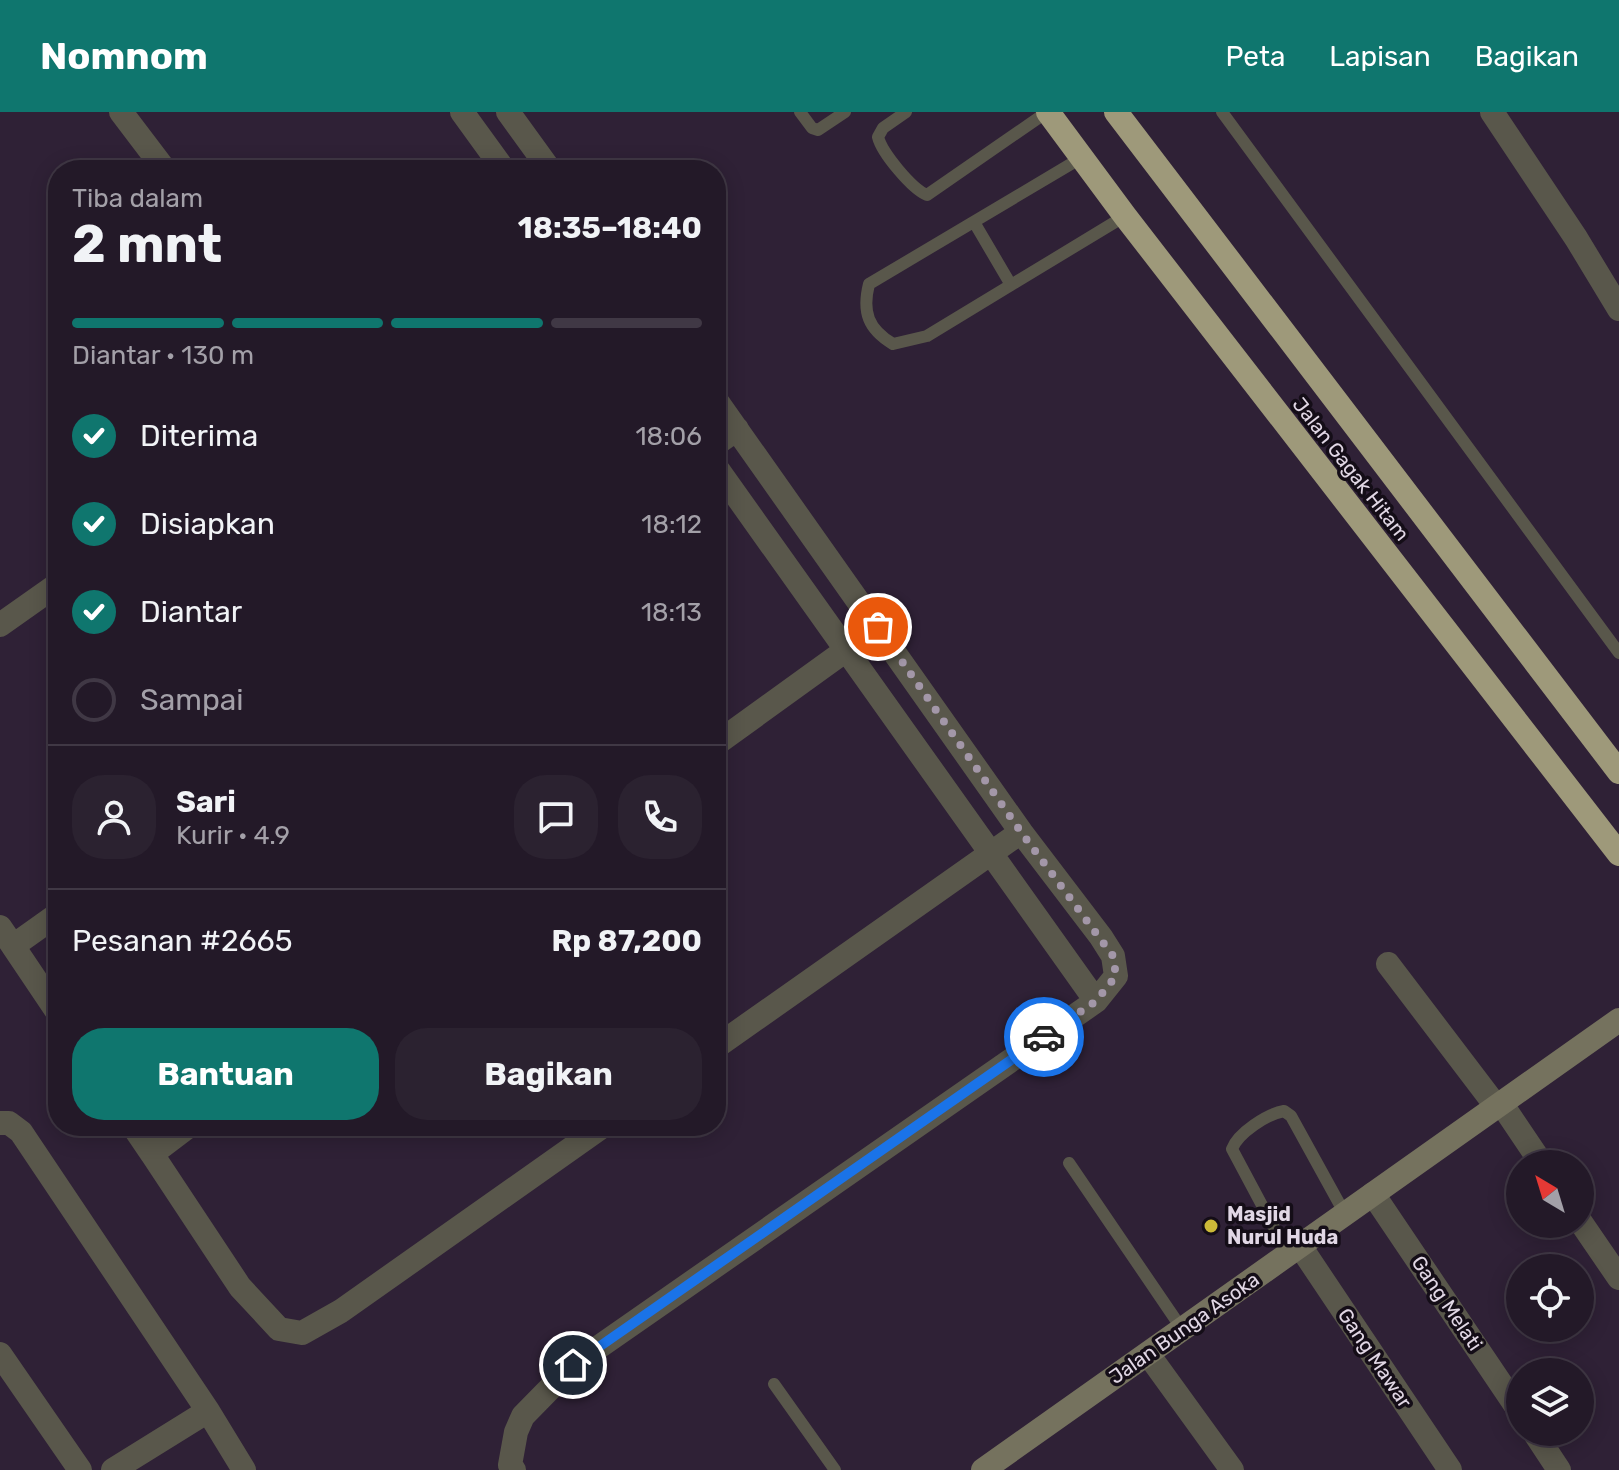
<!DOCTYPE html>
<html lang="id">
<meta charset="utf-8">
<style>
:root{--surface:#231928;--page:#2b2230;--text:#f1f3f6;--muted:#a3a0a8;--line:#403845;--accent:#0f766e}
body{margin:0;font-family:Rubik,sans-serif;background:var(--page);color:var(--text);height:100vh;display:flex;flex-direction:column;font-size:30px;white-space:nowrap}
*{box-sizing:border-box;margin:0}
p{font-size:26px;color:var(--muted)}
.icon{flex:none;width:44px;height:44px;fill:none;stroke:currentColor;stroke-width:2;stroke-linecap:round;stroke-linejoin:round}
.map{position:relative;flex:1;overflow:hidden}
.panel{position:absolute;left:48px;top:48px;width:678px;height:976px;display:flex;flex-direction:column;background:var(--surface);border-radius:32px;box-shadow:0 4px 20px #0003,0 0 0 2px var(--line)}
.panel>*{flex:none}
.needle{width:52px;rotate:322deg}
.buttons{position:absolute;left:1506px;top:1038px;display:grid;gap:16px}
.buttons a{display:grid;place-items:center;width:88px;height:88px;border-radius:50%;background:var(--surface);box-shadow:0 4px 20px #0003,0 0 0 2px var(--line);font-size:40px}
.pin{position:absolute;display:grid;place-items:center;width:68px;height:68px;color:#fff;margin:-34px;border:4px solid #fff;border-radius:50%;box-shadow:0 2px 8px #0007}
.courier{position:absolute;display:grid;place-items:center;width:80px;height:80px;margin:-40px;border:6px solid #1a73e8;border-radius:50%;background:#fff;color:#222;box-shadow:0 2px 10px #0007}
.headline em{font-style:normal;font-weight:700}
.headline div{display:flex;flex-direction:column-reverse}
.headline{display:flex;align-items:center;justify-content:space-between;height:136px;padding:0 24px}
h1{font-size:52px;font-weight:700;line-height:60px}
.bar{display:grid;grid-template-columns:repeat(4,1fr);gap:12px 8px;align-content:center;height:96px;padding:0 24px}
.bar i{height:10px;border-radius:6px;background:var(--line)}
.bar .on{background:var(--accent)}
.bar p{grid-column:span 4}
.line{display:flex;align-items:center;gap:20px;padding:0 24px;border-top:2px solid var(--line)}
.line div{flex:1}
.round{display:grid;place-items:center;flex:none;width:84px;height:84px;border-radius:32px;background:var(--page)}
ol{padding:0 24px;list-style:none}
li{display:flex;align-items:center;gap:24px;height:88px}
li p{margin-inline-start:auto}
li .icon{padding:8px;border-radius:50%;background:var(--accent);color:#fff;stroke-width:4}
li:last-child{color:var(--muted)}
li i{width:44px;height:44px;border:4px solid var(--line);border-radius:50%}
.action{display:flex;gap:16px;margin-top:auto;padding:16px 24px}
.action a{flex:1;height:92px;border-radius:32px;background:var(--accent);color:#fff;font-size:32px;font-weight:700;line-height:92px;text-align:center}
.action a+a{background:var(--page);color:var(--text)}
header{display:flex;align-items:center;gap:48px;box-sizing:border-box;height:112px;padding:0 40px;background:var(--accent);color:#fff}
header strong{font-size:38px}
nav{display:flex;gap:44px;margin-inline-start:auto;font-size:28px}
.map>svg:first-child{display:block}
</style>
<header>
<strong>Nomnom</strong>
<nav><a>Peta</a><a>Lapisan</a><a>Bagikan</a></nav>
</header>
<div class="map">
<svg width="1619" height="1358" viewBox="0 0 1619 1358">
<rect width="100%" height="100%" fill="#2f2136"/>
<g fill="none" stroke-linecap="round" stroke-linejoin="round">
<!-- lane -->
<path stroke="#59574b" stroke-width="12" d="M800 0 812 16 818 18 845 0
M906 0 883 16 878 25C882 41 912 77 927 83L1047 0
M1222 0 1619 541
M1081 46 869 172C862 200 868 217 893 232L927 224 1125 104
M974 110 1011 173
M1069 1051 1182 1217
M1288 1142 1232 1037C1238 1021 1267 1002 1284 999L1291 1004 1345 1102
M774 1272 835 1358"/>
<!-- street -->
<path stroke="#59574b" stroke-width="24" d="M121 0 165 58
M462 0 504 58
M508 0 550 58
M1492 0 1576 126 1619 197
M716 332 737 317
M716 355 1096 889
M0 513 58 472
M716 632 878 515
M0 815 13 834 58 802
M13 834 58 901
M1388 852 1496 994
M716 935 1021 720
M1501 991 1542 1052
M0 1011H9L21 1020 208 1299 244 1358
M133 1014 152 1042 189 1014
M152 1042 240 1175 279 1217 302 1221 341 1199 603 1014
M1373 1082 1520 1300
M1580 1109 1619 1166
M1300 1134 1450 1358
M0 1242 80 1358
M1148 1242 1232 1358
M1534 1320 1559 1358
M113 1358 208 1299
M514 1358 510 1353 516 1320 523 1304 573 1253 1096 889 1116 864 1113 844 1101 825 1021 720 716 288"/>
<!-- secondary -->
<path stroke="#75725e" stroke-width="24" d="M983 1358 1619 908"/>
<!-- highway -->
<path stroke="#9e997a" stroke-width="24" d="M1048 0 1125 104 1619 742
M1116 0 1619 660"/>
</g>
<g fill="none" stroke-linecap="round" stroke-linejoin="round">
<!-- done -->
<path stroke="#a397a8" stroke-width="8" stroke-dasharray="0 14.4" d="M878 515 1021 720 1113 844 1116 864 1096 889 1044 925"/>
<!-- route -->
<path stroke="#1a73e8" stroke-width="10" d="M573 1253 1044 925"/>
</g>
<!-- markers -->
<circle fill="#ccb938" stroke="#140d17" stroke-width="3" cx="1211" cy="1114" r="8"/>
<g text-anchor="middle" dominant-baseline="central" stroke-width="7" stroke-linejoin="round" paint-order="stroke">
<!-- street labels -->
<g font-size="20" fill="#e1d7e5" stroke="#140d17">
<text transform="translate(1351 357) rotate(52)">Jalan Gagak Hitam</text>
<text transform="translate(1447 1191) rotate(56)">Gang Melati</text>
<text transform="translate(1184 1216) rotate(-35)">Jalan Bunga Asoka</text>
<text transform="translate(1375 1246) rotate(56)">Gang Mawar</text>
</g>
<!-- poi labels -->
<g font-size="20" font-weight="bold" fill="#e1d7e5" stroke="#140d17" text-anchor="start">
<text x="1227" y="1102">Masjid<tspan x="1227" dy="23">Nurul Huda</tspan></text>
</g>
</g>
</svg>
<div class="buttons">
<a><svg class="needle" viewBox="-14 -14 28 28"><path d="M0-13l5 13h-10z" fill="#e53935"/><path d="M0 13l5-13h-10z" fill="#a3a0a8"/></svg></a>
<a><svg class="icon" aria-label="locate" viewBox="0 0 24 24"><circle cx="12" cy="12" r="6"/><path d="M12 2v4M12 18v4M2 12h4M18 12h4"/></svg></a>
<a><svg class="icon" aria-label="layers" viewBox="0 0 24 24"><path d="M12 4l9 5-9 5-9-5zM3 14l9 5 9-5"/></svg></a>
</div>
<div class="pin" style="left:878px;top:515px;background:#ea580c"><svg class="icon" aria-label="bag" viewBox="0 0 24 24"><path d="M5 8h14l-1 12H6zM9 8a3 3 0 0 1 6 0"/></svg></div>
<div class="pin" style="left:573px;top:1253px;background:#1f2937"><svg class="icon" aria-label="home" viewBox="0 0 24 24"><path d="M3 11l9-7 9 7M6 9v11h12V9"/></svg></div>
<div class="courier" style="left:1044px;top:925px"><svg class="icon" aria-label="car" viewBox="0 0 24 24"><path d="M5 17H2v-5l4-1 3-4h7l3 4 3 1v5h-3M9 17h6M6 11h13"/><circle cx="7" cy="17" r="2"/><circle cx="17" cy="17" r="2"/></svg></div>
<section class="panel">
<div class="headline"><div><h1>2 mnt</h1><p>Tiba dalam</p></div><em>18:35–18:40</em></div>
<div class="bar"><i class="on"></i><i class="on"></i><i class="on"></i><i></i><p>Diantar · 130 m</p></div>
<ol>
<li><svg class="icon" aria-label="check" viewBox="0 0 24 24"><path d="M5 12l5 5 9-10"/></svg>Diterima<p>18:06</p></li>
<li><svg class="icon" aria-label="check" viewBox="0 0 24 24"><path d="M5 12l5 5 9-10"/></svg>Disiapkan<p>18:12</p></li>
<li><svg class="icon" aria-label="check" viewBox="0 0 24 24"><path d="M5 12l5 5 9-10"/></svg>Diantar<p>18:13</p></li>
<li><i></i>Sampai</li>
</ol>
<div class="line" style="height:144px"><a class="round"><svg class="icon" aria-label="person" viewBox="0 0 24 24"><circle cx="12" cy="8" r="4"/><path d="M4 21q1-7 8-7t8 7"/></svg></a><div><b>Sari</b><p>Kurir · 4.9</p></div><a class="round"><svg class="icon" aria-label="chat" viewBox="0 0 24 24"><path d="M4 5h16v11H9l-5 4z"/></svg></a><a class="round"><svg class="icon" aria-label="phone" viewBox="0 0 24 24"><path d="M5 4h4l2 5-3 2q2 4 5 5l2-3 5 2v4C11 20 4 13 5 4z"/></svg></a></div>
<div class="line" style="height:104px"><div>Pesanan #2665</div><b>Rp 87,200</b></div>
<div class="action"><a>Bantuan</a><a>Bagikan</a></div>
</section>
</div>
